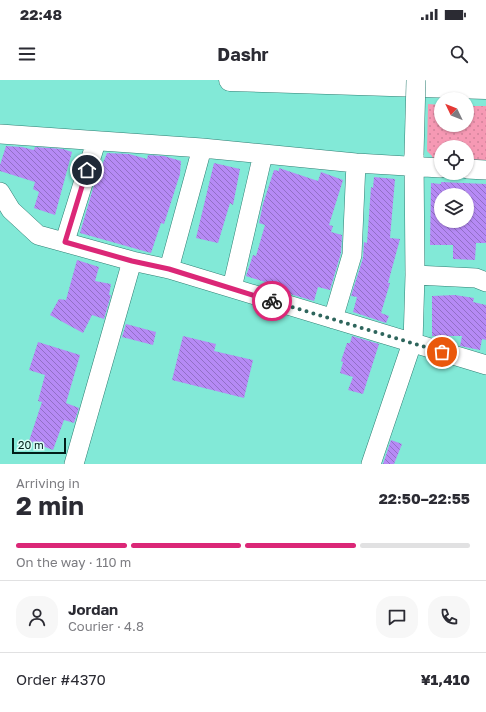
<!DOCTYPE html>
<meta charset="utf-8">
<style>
:root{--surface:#fff;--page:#f7f7f7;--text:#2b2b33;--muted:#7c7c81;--line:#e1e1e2;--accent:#db2777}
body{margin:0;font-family:"Golos Text",sans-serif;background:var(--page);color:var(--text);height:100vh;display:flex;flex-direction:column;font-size:15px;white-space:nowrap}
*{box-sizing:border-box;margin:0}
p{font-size:13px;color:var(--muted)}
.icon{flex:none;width:22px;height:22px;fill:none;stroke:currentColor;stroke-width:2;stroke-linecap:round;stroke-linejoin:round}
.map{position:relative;height:384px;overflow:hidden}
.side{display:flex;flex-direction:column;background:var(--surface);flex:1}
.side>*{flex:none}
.needle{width:26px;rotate:313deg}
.buttons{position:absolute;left:434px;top:12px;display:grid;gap:8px}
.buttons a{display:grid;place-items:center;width:40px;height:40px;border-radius:50%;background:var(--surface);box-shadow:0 1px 3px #0004;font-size:20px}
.scale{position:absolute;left:12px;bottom:10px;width:54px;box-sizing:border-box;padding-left:4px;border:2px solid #001e19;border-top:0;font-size:11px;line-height:14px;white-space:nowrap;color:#001e19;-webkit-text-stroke:3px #d8fef6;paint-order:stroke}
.pin{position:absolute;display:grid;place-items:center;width:34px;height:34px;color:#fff;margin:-17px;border:2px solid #fff;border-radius:50%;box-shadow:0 1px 4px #0007}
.courier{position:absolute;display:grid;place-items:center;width:40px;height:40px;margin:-20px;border:3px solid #db2777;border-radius:50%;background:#fff;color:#222;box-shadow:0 1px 5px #0007}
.summary em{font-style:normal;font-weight:700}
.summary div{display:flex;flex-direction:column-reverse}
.summary{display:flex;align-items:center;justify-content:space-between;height:68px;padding:0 16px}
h1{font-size:26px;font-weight:700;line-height:30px}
.bar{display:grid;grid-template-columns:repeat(4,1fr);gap:6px 4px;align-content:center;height:48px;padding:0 16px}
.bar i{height:5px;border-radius:3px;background:var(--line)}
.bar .selected{background:var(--accent)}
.bar p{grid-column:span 4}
.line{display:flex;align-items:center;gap:10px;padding:0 16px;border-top:1px solid var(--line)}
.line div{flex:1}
.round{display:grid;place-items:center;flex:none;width:42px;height:42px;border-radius:16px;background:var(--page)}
.status{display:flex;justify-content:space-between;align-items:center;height:28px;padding:0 20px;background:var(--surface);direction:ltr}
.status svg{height:11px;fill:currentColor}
header{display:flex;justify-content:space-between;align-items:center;height:52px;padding:0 16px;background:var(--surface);font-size:18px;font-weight:700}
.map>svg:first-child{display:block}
</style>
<div class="status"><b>22:48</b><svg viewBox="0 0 49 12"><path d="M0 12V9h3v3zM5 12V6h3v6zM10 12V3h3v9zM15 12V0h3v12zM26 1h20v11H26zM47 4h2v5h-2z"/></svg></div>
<header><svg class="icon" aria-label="menu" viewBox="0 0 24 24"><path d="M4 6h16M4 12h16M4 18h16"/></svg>Dashr<svg class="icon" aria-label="search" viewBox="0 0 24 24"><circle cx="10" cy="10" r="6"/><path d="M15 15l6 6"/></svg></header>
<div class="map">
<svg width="486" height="384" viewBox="0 0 486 384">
<defs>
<pattern id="grass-dots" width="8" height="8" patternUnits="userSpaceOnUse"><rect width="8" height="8" fill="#f699b4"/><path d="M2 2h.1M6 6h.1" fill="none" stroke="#d1839a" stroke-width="1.8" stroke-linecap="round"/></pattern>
<pattern id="building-back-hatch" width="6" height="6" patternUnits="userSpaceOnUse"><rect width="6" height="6" fill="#b68af5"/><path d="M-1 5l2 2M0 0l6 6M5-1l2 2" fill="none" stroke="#9270c6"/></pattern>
</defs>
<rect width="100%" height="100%" fill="#82e9d7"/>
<!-- grass -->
<path fill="url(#grass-dots)" d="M428 24 441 25V45H467V26H486V81L467 80V67H441V79H432V76L427 71Z"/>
<!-- building -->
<path fill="url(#building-back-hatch)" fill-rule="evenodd" d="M6 66 22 67 34 70 35 67 63 69 72 72 55 135 34 128 39 112 33 109 35 102 0 91V85Z
M107 73 129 74 147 79 148 75 164 76 181 81 180 94 164 144 161 143 151 173 80 153 99 88H101Z
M214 83 240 89 233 125 230 123 218 163 196 158Z
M279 88 318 101 321 92 343 100 329 145 333 146 331 152 342 155 341 173 330 210 318 207 314 221 276 210 278 206 246 196 253 175 256 176 265 145 259 143 263 124 274 90 279 91Z
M374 97 395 99 390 158 400 159 388 203H390L381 233 389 236 386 243 353 232 357 217 351 216 363 178 364 162 367 163 371 107 373 108Z
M441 102 486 104V163H476L475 180 453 179V165H430L431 103 441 104ZM441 115H467V141H441Z
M77 180 99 187 95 201 111 204 109 215H111L104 239 92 235 83 253 50 235 59 219 66 220Z
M455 215 474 218 473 222 486 225V260L482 259 480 270 460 266 462 256H432V216Z
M126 244 156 252 153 265 122 257Z
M183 256 216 264 214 271 253 280 244 318 172 300Z
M352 256 379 264 363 314 348 310 353 297 340 293 343 282 341 281 347 263H350Z
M38 262 80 275 66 323 79 328 74 343 64 340 53 370 29 361 42 322 38 321 45 295 29 290Z
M391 360 402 364 394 384H383Z"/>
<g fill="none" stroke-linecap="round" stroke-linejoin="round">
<!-- minor casing -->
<g stroke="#2e7f73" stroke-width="20">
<path id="minor" d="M0 54 202 68 356 83 441 88
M467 89 486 90
M0 112 11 130 38 155 132 181 169 189 486 285
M65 161 96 62
M169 189 202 68
M415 195 476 198 486 202
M232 208 263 74
M333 239 352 175 356 83
M413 263 415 195 414 75
M74 384 132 181
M371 384 412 263"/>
</g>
<!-- trunk casing -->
<g stroke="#2e7f73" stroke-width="23">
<path id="trunk" d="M230 0 486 8"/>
</g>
<!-- minor -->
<use href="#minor" stroke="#fff" stroke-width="19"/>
<!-- trunk -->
<use href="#trunk" stroke="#fff" stroke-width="22"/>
<!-- minor-bridge casing -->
<g stroke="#2e7f73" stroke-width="20" stroke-linecap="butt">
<path id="minor-bridge" d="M414 75 416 0"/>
</g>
<!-- minor-bridge -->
<use href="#minor-bridge" stroke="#fff" stroke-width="19"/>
</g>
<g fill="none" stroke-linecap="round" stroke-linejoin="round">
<!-- done -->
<path stroke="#2e655c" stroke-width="4" stroke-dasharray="0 7.2" d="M272 221 442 272"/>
<!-- route -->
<path stroke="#db2777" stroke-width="5" d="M87 90 65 162 132 181 169 189 272 221"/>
</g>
</svg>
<div class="buttons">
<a><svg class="needle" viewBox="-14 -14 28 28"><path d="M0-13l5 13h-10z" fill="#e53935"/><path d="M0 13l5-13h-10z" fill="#7c7c81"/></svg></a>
<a><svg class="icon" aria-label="locate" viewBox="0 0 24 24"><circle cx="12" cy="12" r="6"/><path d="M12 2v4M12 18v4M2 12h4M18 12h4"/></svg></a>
<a><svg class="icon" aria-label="layers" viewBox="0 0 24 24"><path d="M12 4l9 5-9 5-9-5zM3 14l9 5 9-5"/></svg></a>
</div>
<div class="scale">20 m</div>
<div class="pin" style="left:442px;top:272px;background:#ea580c"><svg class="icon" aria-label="bag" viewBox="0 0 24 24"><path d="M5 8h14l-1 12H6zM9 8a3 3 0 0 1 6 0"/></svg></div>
<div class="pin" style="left:87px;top:90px;background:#1f2937"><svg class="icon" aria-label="home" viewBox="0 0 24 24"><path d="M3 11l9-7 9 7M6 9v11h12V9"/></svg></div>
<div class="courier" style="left:272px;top:221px"><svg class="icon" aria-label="bike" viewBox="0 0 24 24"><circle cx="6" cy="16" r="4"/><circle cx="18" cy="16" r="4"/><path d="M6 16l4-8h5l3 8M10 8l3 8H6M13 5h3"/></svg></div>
</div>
<section class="side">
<div class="summary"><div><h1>2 min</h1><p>Arriving in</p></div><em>22:50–22:55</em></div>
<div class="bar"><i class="selected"></i><i class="selected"></i><i class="selected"></i><i></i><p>On the way · 110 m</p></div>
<div class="line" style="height:72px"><a class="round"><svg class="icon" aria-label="person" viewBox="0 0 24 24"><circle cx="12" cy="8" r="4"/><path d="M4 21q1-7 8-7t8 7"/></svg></a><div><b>Jordan</b><p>Courier · 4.8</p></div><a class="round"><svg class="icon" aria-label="chat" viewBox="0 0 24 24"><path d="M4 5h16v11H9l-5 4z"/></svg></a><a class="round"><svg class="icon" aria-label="phone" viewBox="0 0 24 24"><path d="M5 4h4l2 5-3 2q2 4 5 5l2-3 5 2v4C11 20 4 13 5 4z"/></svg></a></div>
<div class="line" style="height:52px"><div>Order #4370</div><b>¥1,410</b></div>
</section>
